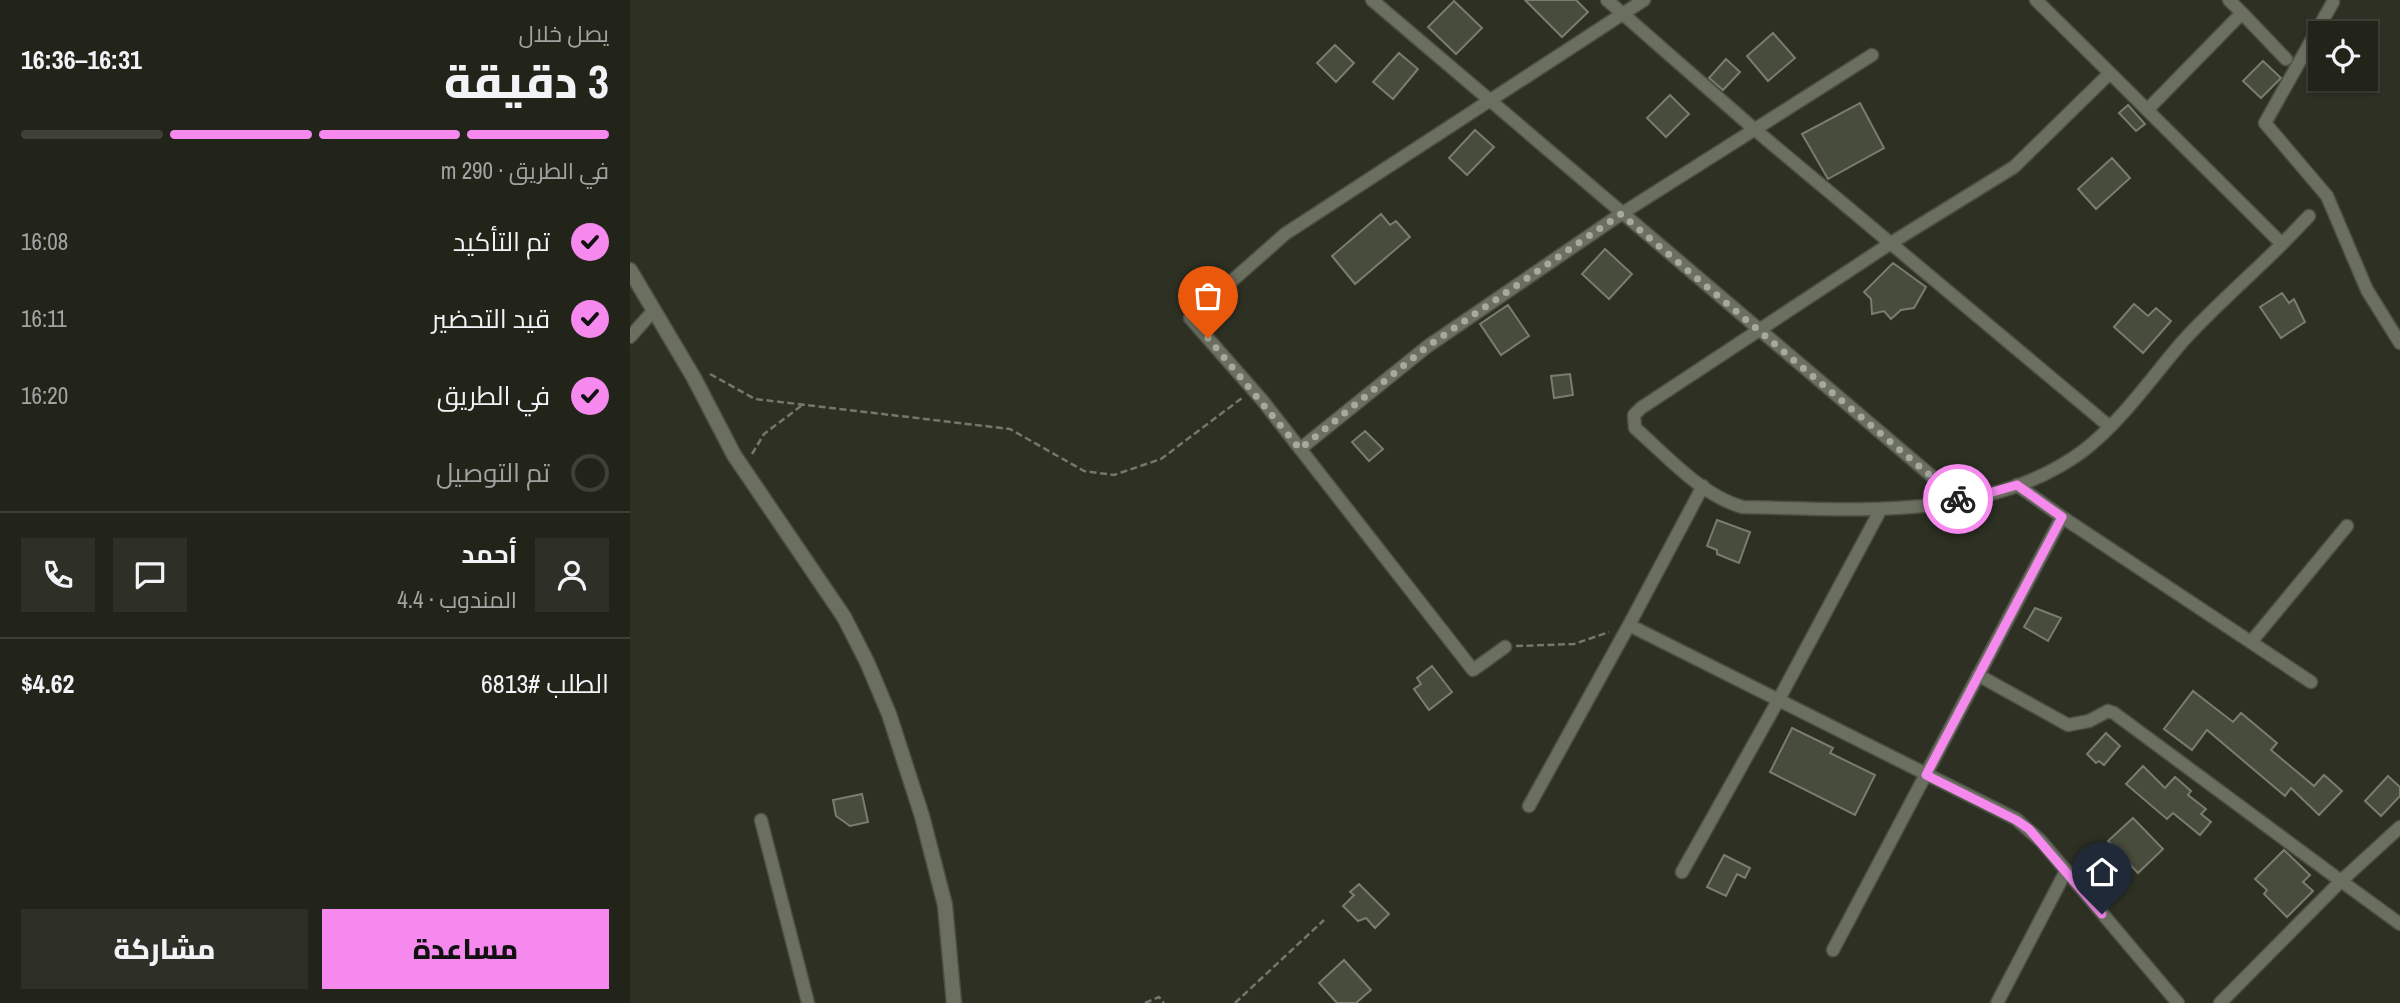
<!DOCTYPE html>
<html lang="ar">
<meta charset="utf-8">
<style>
:root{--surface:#22241a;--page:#2e3027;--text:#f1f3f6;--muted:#a2a4a2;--line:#3f4139;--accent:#f589ee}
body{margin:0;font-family:"Archivo Narrow",Cairo,sans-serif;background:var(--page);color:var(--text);direction:rtl;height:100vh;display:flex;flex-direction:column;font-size:26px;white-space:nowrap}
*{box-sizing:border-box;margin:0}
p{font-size:23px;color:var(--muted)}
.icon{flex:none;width:38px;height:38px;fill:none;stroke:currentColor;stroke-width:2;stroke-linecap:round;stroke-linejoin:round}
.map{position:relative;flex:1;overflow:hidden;direction:ltr}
.side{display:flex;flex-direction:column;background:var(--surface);width:630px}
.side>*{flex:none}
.controls{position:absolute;left:1678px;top:21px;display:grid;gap:14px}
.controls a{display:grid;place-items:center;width:70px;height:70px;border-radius:0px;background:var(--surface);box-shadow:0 2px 5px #0004,0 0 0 2px var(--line);font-size:35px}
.pin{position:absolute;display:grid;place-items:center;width:60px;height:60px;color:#fff;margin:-72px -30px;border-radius:50% 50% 50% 0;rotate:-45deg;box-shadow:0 0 7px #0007}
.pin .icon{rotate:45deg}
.courier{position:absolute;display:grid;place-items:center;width:70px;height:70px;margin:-35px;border:5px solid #f589ee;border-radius:50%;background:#fff;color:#222;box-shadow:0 2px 9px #0007}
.head em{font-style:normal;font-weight:800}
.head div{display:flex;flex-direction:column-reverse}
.head{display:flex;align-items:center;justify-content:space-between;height:119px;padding:0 21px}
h1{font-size:46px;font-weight:800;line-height:52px}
.bar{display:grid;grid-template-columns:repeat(4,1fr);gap:10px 7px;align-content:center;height:84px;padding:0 21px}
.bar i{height:9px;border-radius:5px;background:var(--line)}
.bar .selected{background:var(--accent)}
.bar p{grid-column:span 4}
.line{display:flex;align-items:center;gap:18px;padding:0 21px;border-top:2px solid var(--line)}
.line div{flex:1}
.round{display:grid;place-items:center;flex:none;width:74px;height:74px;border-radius:0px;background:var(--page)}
ol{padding:0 21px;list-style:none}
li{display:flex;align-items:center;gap:21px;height:77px}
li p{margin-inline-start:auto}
li .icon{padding:7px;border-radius:50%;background:var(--accent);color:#111;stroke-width:4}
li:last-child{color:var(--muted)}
li i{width:38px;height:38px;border:4px solid var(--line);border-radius:50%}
.cta{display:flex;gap:14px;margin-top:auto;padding:14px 21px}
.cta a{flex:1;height:80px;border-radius:0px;background:var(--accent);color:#111;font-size:28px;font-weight:800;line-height:80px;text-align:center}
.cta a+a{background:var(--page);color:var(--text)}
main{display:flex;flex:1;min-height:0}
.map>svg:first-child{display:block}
</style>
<main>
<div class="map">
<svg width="1770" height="1003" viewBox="0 0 1770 1003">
<rect width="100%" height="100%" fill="#2d3023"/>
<!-- building -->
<path fill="#484c3d" stroke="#797d6e" stroke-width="2" d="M895 0H946L958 12 932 37Z
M824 1 852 28 826 54 798 27Z
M1143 33 1165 58 1138 81 1117 56Z
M705 45 724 63 706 82 687 63Z
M769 53 788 69 763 99 743 82Z
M1096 59 1110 72 1093 90 1079 78Z
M1633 61 1651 78 1631 98 1613 81Z
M1040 95 1059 114 1036 137 1017 118Z
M1230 103 1254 148 1198 179 1172 134Z
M1498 105 1515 124 1506 131 1489 113Z
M845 130 864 147 837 175 819 158Z
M1482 158 1500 178 1466 209 1448 189Z
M751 214 760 225 766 221 780 237 725 284 702 256Z
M975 249 1002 274 979 299 952 274Z
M1263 263 1296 287 1284 308 1271 310 1261 319 1254 311 1242 314 1241 299 1234 292Z
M1652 293 1659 303 1664 299 1675 322 1651 338 1630 307Z
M1504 304 1518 316 1526 308 1541 321 1513 353 1484 327Z
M878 305 899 336 871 355 850 324Z
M940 374 943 395 924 398 921 376Z
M735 431 753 449 739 461 722 442Z
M1087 520 1120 532 1109 563 1087 554V550L1077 546Z
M1405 608 1431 618 1418 641 1394 627Z
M802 666 822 692 799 710 784 689 791 684 787 678Z
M1563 691 1603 722 1611 713 1647 743 1641 750 1684 786 1694 775 1712 791 1689 815 1661 788 1655 796 1577 730 1562 750 1534 729Z
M1162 728 1203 748 1200 753 1245 775 1225 815 1140 772Z
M1476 733 1490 746 1474 765 1469 761 1466 763 1457 754Z
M1513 766 1535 788 1545 777 1561 791 1558 795 1576 809 1571 814 1581 822 1570 835 1543 813 1537 819 1496 784Z
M1758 776 1770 787V796L1751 816 1735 801Z
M232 794 238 822 220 826 206 816 203 800Z
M1503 818 1533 849 1508 873 1478 841Z
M1654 850 1680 875 1673 882 1683 891 1657 917 1634 894 1637 890 1625 879Z
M1094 855 1120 868 1115 878 1107 874 1096 896 1077 887Z
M729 884 759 914 745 928 736 918 728 921 713 906 724 895 720 892Z
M714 960 741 990 726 1003H707L689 983Z"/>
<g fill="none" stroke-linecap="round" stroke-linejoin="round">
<!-- minor casing -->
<g stroke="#4c4f44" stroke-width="15">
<path id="minor" d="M742 0 1331 501
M977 0 1123 128 1480 427
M1406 0 1480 73
M1703 2 1635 123 1697 196 1737 290 1770 343
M1612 13 1656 59
M1480 73 1652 244C1620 276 1584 307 1553 341 1521 378 1492 421 1453 451 1357 522 1224 509 1112 507 1071 495 1037 456 1005 428L1004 415 1011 408 1261 243 1384 167Z
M1518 109 1612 13 1599 0
M1652 244 1679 216
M0 337 24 310
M670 449 798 346 991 214 1242 55
M1387 485 1432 517
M1073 486 999 625 1386 819 1411 841 1548 1003
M1621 642 1717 526
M875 647 843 670 632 400 560 318 655 234 1014 0
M1348 675 1438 725 1459 721 1478 711 1484 713 1711 881 1590 1003
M899 806 999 625
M131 820 178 1003
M1770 827 1711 881 1770 924
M1052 872 1149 699 1251 509
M1203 950 1432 517 1681 682
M1367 1003 1436 871"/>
</g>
<!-- tertiary casing -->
<g stroke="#4c4f44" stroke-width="17">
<path id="tertiary" d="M0 270 64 378 104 455 214 617 237 662 259 714 292 816 315 905 324 1003"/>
</g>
<!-- path -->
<path stroke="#74776b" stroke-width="2.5" stroke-dasharray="7 3.5" stroke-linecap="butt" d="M80 374 125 399 380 429 454 471 484 475 531 459 612 398
M122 454 134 434 171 406
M886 646 944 644 979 632
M515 1003 529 997 534 1003
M605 1003 694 920"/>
<!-- minor -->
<use href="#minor" stroke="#6b6f60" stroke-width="12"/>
<!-- tertiary -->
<use href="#tertiary" stroke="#6b6f60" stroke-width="14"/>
</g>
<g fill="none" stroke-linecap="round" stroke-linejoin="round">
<!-- done -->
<path stroke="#a7a99f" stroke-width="7" stroke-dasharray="0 12.6" d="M578 338 670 449 798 346 991 214 1328 499"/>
<!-- route -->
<path stroke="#f589ee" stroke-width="9" d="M1328 499 1331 501 1387 485 1432 517 1296 775 1386 820 1399 829 1472 914"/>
</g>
</svg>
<div class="controls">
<a><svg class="icon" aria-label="locate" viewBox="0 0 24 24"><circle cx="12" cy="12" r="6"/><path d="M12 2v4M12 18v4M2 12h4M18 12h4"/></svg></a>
</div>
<div class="pin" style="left:578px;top:338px;background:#ea580c"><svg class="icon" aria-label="bag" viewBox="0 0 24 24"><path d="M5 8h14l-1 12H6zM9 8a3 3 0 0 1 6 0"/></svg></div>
<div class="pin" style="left:1472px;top:914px;background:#1f2937"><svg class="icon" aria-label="home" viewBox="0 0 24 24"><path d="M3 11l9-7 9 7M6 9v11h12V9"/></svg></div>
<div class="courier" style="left:1328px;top:499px"><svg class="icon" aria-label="bike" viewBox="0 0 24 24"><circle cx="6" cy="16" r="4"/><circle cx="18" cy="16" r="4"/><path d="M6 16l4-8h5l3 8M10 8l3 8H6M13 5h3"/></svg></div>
</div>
<section class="side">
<div class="head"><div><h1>3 دقيقة</h1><p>يصل خلال</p></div><em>16:31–16:36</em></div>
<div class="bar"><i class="selected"></i><i class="selected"></i><i class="selected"></i><i></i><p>في الطريق · 290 m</p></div>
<ol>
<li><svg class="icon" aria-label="check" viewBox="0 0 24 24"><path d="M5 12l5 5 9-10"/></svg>تم التأكيد<p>16:08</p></li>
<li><svg class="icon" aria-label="check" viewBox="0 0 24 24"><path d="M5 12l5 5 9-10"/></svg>قيد التحضير<p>16:11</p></li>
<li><svg class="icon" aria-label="check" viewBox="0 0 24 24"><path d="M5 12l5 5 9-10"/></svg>في الطريق<p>16:20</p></li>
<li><i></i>تم التوصيل</li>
</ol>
<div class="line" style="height:126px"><a class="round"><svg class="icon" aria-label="person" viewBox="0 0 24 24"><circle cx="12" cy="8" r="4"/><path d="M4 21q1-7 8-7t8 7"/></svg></a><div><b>أحمد</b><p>المندوب · 4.4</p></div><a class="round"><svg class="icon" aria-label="chat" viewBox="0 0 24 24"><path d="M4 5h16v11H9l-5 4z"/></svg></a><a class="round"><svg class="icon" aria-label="phone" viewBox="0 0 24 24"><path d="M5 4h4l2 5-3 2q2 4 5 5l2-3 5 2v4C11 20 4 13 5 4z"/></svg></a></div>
<div class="line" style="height:91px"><div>الطلب #6813</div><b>$4.62</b></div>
<div class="cta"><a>مساعدة</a><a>مشاركة</a></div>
</section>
</main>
